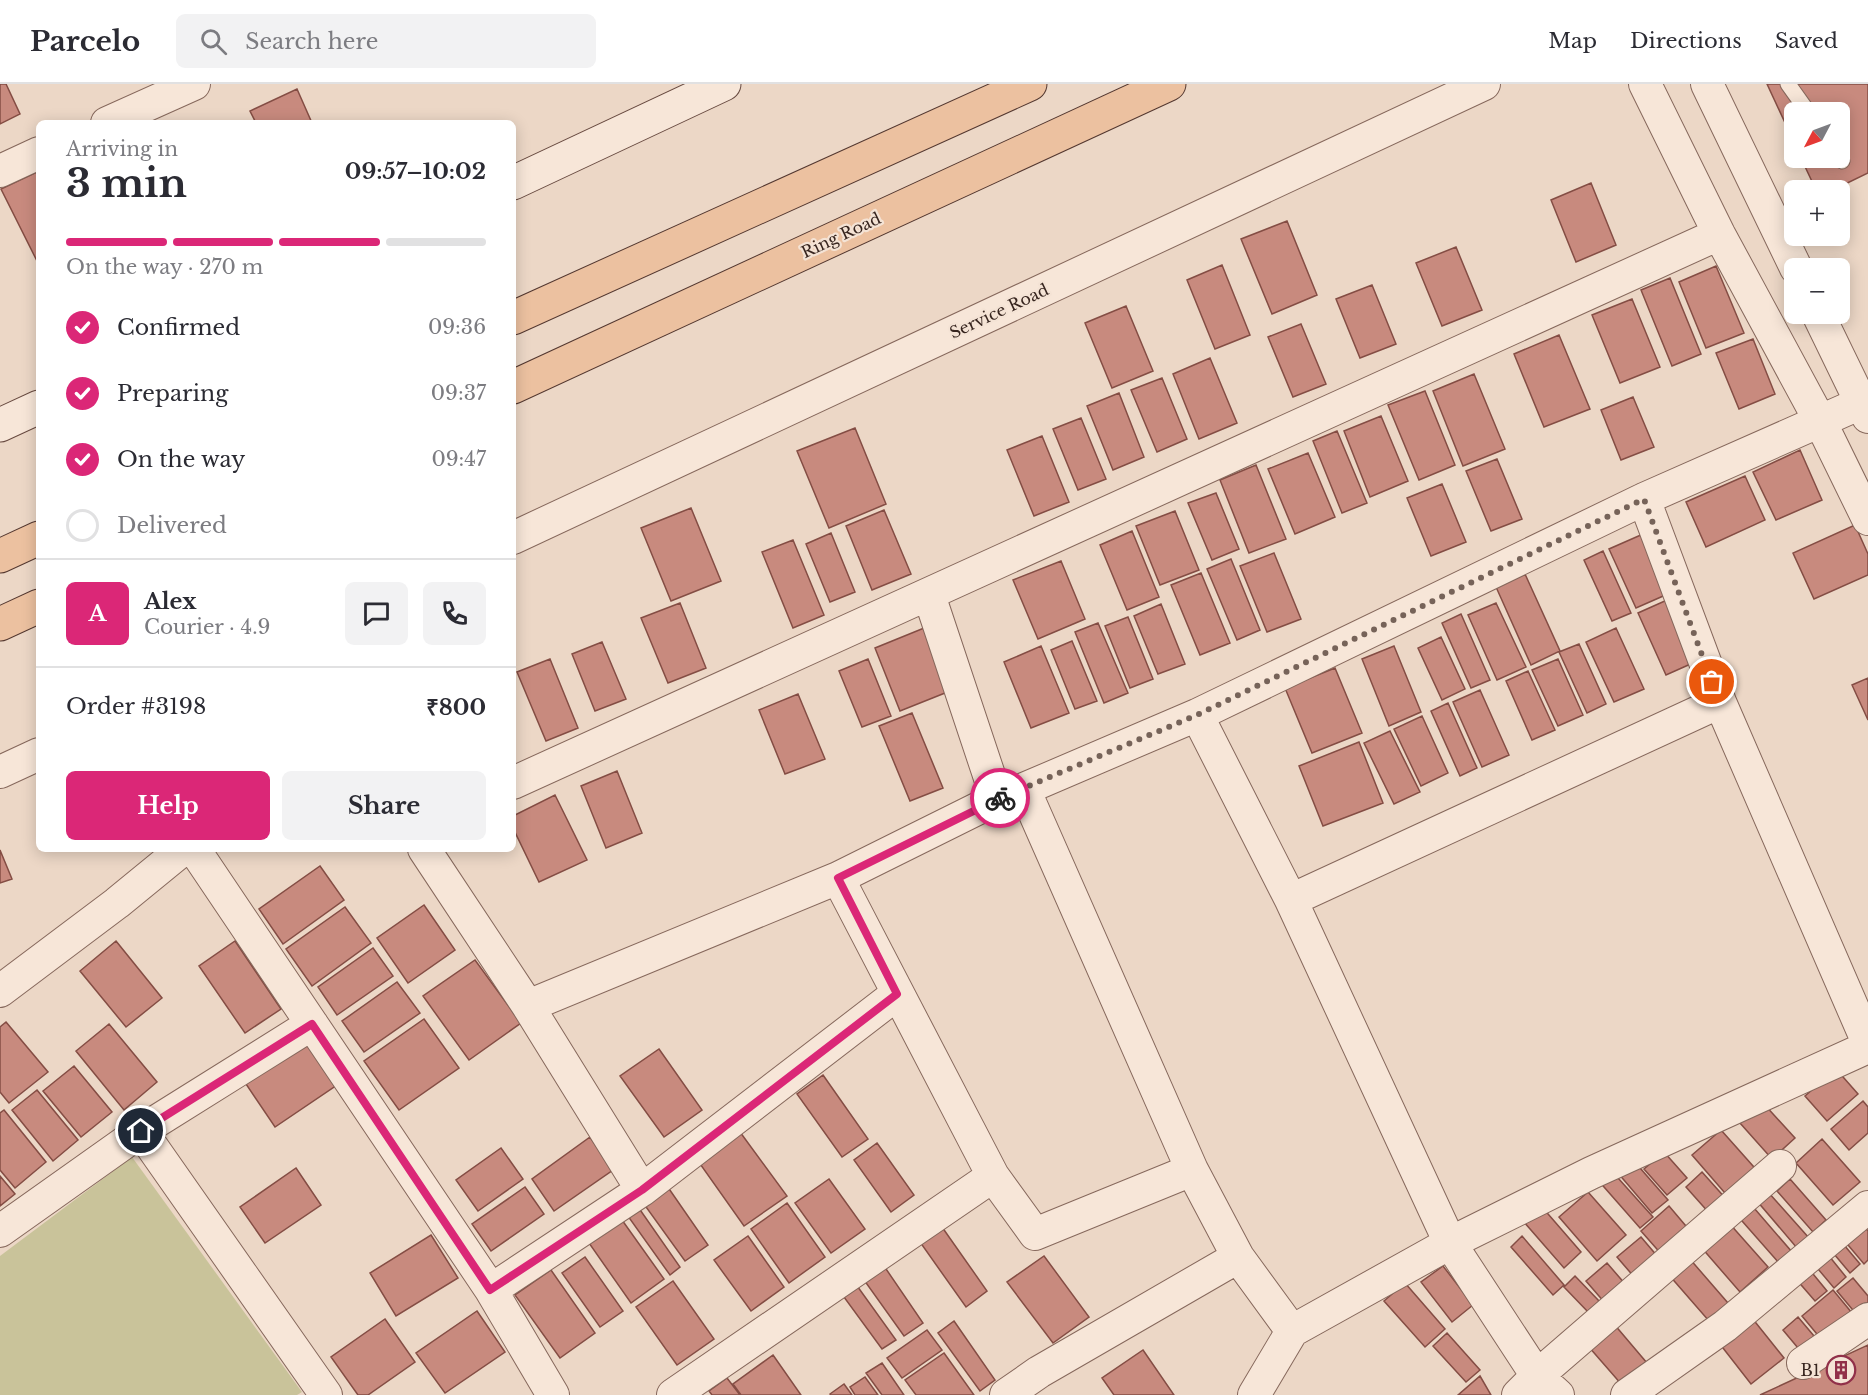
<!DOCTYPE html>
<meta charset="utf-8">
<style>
:root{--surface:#fff;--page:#f2f2f3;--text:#2b2b33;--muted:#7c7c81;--line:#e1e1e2;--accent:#db2777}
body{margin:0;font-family:"Libre Baskerville",serif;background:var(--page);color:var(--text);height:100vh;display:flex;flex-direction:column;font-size:22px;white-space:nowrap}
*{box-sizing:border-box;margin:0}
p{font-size:20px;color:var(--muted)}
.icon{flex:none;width:33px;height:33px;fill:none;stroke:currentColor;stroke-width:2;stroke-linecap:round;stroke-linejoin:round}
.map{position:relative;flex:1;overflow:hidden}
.sheet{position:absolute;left:36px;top:36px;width:480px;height:732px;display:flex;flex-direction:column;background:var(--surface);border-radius:9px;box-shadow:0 3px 15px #0003}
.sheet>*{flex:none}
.needle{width:39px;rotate:229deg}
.controls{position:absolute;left:1784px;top:18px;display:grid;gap:12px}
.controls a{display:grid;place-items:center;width:66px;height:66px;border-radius:9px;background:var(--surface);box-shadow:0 3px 15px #0003;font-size:30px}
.pin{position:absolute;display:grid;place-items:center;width:51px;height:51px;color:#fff;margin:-26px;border:3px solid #fff;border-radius:50%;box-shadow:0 2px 6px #0007}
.courier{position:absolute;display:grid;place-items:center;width:60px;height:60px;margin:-30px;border:4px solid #db2777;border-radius:50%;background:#fff;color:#222;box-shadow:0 2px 8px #0007}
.head em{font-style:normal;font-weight:700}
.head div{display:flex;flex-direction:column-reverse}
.head{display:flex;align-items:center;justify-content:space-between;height:102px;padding:0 30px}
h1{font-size:39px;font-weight:700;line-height:45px}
.bar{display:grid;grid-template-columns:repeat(4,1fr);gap:9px 6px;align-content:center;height:72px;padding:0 30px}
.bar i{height:8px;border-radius:4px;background:var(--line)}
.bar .on{background:var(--accent)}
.bar p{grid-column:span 4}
.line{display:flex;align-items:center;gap:15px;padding:0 30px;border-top:2px solid var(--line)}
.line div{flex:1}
.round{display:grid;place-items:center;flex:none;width:63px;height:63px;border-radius:9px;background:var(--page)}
ol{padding:0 30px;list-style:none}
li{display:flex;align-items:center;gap:18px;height:66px}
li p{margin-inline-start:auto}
li .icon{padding:6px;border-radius:50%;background:var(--accent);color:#fff;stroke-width:4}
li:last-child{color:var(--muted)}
li i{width:33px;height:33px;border:3px solid var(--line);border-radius:50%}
.cta{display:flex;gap:12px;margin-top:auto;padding:12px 30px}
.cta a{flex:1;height:69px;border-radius:9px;background:var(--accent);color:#fff;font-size:24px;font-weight:700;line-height:69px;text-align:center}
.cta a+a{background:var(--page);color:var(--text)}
header{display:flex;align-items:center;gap:36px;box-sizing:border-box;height:84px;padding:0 30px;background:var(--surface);border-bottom:2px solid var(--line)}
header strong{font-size:28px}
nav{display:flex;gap:33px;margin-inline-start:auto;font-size:21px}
.search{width:420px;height:54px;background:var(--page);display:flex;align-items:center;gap:15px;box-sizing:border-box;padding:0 21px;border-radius:9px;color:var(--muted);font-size:22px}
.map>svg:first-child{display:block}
</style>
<header>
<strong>Parcelo</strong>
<div class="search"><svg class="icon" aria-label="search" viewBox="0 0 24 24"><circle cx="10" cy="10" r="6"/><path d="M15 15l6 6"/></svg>Search here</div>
<nav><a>Map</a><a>Directions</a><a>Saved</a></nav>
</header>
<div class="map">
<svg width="1868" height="1311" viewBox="0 0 1868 1311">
<rect width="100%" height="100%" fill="#ecd7c6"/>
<!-- green -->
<path fill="#c9c39a" d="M132 1073 302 1308 297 1311H0V1172Z"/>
<!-- building -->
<path fill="#c88a7e" stroke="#844d44" stroke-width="1.5" d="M0 0H6L20 30 0 40Z
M1767 0H1868V89L1833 106H1816L1801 74H1839V28H1794V58Z
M297 5 312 39H256L250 27Z
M39 87V175L37 177 1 105Z
M1591 99 1616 161 1576 178 1551 116Z
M1287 137 1317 211 1272 230 1241 155Z
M1456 163 1482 226 1442 242 1416 179Z
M1222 181 1250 251 1215 265 1187 196Z
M1716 182 1744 249 1706 264 1679 198Z
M1670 194 1701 270 1672 282 1641 206Z
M1372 201 1396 260 1360 274 1336 215Z
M1632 215 1660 283 1620 299 1592 231Z
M1126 222 1153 287 1112 304 1085 239Z
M1301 240 1326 300 1293 313 1268 253Z
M1559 251 1590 325 1544 343 1514 270Z
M1753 255 1775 310 1739 325 1716 269Z
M1210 274 1237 339 1199 355 1173 290Z
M1474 290 1505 365 1463 382 1433 307Z
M1162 294 1187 355 1157 368 1131 306Z
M1425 307 1455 381 1419 396 1388 321Z
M1119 309 1144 373 1113 386 1087 322Z
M1633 313 1654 363 1621 376 1601 326Z
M1381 332 1408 397 1370 413 1344 347Z
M1081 334 1106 395 1078 406 1053 345Z
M855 344 886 420 829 444 797 367Z
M1337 347 1367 419 1342 429 1313 357Z
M1042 352 1069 418 1034 432 1007 366Z
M1800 366 1822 416 1776 436 1753 388Z
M1308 369 1335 433 1295 450 1268 385Z
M1497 375 1522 435 1491 447 1466 387Z
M1256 381 1286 455 1249 469 1220 396Z
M1745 392 1765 436 1706 463 1686 418Z
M1442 400 1466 458 1431 472 1407 414Z
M1216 409 1239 465 1212 476 1188 419Z
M691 424 721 497 671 517 641 444Z
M884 426 911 490 872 506 846 442Z
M1175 427 1199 486 1160 501 1136 442Z
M1855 441 1868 470V491L1814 515 1793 469Z
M1132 447 1159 513 1127 526 1100 461Z
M831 449 855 508 830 518 806 460Z
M1643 450 1670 509 1636 524 1609 465Z
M793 456 824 531 793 544 762 468Z
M1603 467 1631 529 1612 537 1584 476Z
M1274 469 1301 535 1267 548 1240 482Z
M1231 475 1260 546 1237 556 1207 485Z
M1061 477 1085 535 1038 555 1013 496Z
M1201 489 1230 559 1200 571 1171 501Z
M1525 490 1560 567 1531 581 1496 503Z
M1667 516 1695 578 1666 591 1638 529Z
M680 519 706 584 668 599 641 534Z
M1496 519 1526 583 1497 596 1468 531Z
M1161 520 1185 580 1158 590 1134 532Z
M1461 530 1490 596 1471 604 1442 539Z
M1128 533 1153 595 1130 604 1105 542Z
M1098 539 1128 609 1104 619 1075 548Z
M929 542 955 605 900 627 875 564Z
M1616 544 1644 605 1614 618 1586 558Z
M1441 553 1465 605 1442 616 1418 564Z
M1072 557 1097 617 1075 625 1051 566Z
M602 558 626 615 595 627 572 570Z
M1579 560 1606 620 1587 629 1559 568Z
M1041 562 1069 629 1031 644 1004 578Z
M1394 562 1421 628 1389 642 1362 575Z
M550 575 578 644 546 657 517 588Z
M868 575 891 632 862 643 839 587Z
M1558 575 1583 631 1558 642 1532 586Z
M1335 584 1362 649 1312 669 1285 604Z
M1528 587 1555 646 1532 656 1506 597Z
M1868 594V636L1852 601Z
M1480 606 1509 671 1482 683 1453 618Z
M798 610 825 675 785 690 759 626Z
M1448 619 1477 684 1460 692 1431 627Z
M912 629 943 704 910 717 879 642Z
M1422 632 1448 689 1421 702 1394 645Z
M1390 647 1420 708 1394 720 1364 659Z
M1359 658 1383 719 1323 742 1299 682Z
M617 687 642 749 606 764 581 702Z
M555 711 587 776 539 798 513 744V732Z
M0 766 12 795 0 799Z
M320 782 344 816 283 860 259 825Z
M424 821 455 866 408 899 377 854Z
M345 823 371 859 312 902 286 865Z
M116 857 162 914 126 943 80 887Z
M235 857 281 925 245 949 199 882Z
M373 864 393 892 337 931 318 903Z
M475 876 521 939 469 976 423 912Z
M397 898 420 929 364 968 342 937Z
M424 935 459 984 399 1026 364 977Z
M6 938 48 988 9 1019 0 1008V943Z
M109 940 157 998 124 1026 76 967Z
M307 958 337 1001 275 1043 246 1000Z
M659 965 702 1026 664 1053 620 992Z
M74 982 112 1028 81 1053 43 1007Z
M1836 985 1858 1010 1827 1037 1805 1012Z
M823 991 868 1055 842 1073 797 1010Z
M37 1006 78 1056 53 1077 12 1026Z
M1863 1017 1868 1023V1049L1849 1066 1831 1045Z
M1763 1019 1795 1054 1772 1075 1740 1039Z
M4 1026 46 1078 15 1104 0 1086V1029Z
M1721 1046 1761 1091 1731 1116 1692 1071Z
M740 1048 787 1112 744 1142 698 1077Z
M590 1053 613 1086 554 1127 532 1095Z
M1822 1055 1860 1098 1833 1121 1796 1079Z
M877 1059 914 1111 891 1128 854 1076Z
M501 1064 523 1095 478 1127 456 1096Z
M1664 1068 1687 1094 1667 1111 1644 1085Z
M1633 1076 1668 1116 1652 1129 1618 1089Z
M296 1084 321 1121 265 1159 240 1123Z
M1609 1084 1653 1133 1640 1144 1597 1095Z
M1702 1088 1727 1116 1710 1130 1686 1103Z
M0 1092 15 1110 0 1122Z
M829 1095 865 1145 831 1169 795 1119Z
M1790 1095 1826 1136 1813 1148 1777 1107Z
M665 1099 708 1161 685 1177 641 1116Z
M525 1103 544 1130 491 1167 472 1140Z
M1588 1108 1626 1151 1597 1177 1559 1133Z
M1768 1108 1809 1154 1797 1164 1757 1117Z
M1748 1117 1792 1168 1779 1179 1735 1129Z
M787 1119 825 1173 789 1199 751 1145Z
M636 1120 680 1183 670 1191 625 1128Z
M1669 1122 1691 1148 1663 1172 1641 1147Z
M1542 1123 1581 1168 1564 1184 1524 1138Z
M622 1136 664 1195 631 1219 589 1159Z
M1729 1139 1768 1183 1740 1208 1701 1163Z
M1862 1140 1868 1147V1176L1864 1180 1843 1155Z
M942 1143 987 1207 966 1223 920 1158Z
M431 1151 458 1194 396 1232 370 1189Z
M748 1152 784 1203 751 1227 714 1176Z
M1522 1152 1564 1201 1553 1211 1511 1163Z
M1641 1153 1658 1173 1635 1194 1617 1173Z
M1839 1155 1860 1180 1850 1189 1829 1164Z
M1821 1162 1846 1193 1834 1204 1808 1173Z
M1044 1172 1089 1233 1053 1259 1007 1198Z
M585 1173 623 1227 600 1243 562 1189Z
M1689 1174 1728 1219 1709 1237 1669 1191Z
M1607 1179 1626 1201 1605 1219 1586 1197Z
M884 1182 923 1239 904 1252 864 1196Z
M1443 1182 1473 1221 1452 1238 1421 1198Z
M1809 1185 1827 1207 1815 1217 1796 1195Z
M551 1186 595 1249 560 1274 515 1211Z
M1575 1192 1600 1218 1589 1229 1564 1203Z
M1853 1194 1868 1212V1222L1857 1231 1837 1207Z
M673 1197 714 1255 677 1281 636 1223Z
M855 1199 896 1256 882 1265 841 1209Z
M1405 1199 1445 1245 1425 1263 1384 1217Z
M1833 1206 1852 1229 1821 1255 1802 1232Z
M477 1227 505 1268 445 1309 416 1269Z
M1748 1229 1784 1274 1751 1300 1716 1255Z
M1608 1233 1647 1279 1622 1301 1582 1255Z
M1798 1233 1819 1258 1803 1270 1783 1246Z
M385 1235 415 1278 368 1311H358L331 1273Z
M954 1237 995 1296 980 1307 938 1249Z
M927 1246 942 1266 902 1294 887 1274Z
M1447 1249 1480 1286 1466 1298 1433 1262Z
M1868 1261V1311H1760Z
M1143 1266 1174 1311H1114L1102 1294Z
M944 1269 974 1311H916L905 1296Z
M773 1271 801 1311H741L733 1300Z
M882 1279 904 1311H882L866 1289Z
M1480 1292 1491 1311H1458Z
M865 1293 878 1311H855L850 1303Z
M727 1294 740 1311H712L709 1307Z
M844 1300 852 1311H831L830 1310Z"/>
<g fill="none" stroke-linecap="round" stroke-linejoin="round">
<!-- lane casing -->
<g stroke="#86685c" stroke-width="17">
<path id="lane" d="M1788 0 1808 28
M1839 73 1842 77"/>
</g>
<!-- street casing -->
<g stroke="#86685c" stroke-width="34">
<path id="street" d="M1645 0 1719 150 1820 337 1868 435
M1707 0 1796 184
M107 39 194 0
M0 87 39 69
M1818 230 1868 333
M1644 415 1720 618 1868 959
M513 454 1484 0
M929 511 997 715
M1197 631 1291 816 1450 1159 1537 1292 1780 1082
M0 688 39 670
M513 699 1719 150
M1024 705 1192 1086 1238 1173 1292 1247
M194 765 491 1206 553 1311
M424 765 528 922 642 1106 491 1206
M838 794 993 1092 1035 1150 1192 1086
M1291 816 1720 618
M0 907 117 819 183 765
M528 922 838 794 997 715 1024 705 1197 631 1644 415 1868 316
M141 1047 312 940
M642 1106 897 910
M0 1147 141 1047 326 1311
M1803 1279 1868 1235
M673 1311 993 1092
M1006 1311 1039 1288 1238 1173
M1254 1311 1292 1247 1450 1159 1591 1089 1868 963
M1518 1311 1537 1292 1558 1311
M1627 1311 1725 1242 1868 1123"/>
</g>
<!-- secondary casing -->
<g stroke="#684a40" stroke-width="35">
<path id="secondary" d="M513 99 724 0
M0 341 39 323"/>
</g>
<!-- primary casing -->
<g stroke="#543830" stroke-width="35">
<path id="primary" d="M513 234 1030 0
M513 303 1169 0
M0 472 39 454
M0 540 39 522"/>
</g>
<!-- lane -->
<use href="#lane" stroke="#f7e6d8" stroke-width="15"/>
<!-- street -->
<use href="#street" stroke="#f7e6d8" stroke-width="32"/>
<!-- secondary -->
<use href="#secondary" stroke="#f7e6d8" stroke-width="33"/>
<!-- primary -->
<use href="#primary" stroke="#ecc1a0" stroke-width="33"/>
</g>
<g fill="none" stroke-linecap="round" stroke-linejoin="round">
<!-- done -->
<path stroke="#766359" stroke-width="6" stroke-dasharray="0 10.8" d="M1000 714 1197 631 1644 415 1712 598"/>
<!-- route -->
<path stroke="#db2777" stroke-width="8" d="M141 1047 312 940 490 1206 642 1106 897 910 838 794 1000 714"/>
</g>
<!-- icons -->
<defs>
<g id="building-ring" transform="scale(1.5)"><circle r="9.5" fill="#f4e3d5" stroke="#913049" stroke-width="1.5"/><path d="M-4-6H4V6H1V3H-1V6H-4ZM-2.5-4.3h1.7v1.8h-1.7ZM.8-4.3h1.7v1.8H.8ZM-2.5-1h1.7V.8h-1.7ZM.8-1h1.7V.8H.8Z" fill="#913049"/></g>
</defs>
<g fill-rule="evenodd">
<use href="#building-ring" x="1841" y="1286"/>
</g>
<g text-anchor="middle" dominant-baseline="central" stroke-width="4.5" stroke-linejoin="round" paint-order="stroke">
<!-- street labels -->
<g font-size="16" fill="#37251f" stroke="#f4e3d5">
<text transform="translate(841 151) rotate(-25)">Ring Road</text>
<text transform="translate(999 227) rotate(-25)">Service Road</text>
</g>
<!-- poi labels -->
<g font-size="16" fill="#37251f" stroke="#f4e3d5" text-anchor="end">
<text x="1820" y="1286">B1</text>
</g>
</g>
</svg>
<div class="controls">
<a><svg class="needle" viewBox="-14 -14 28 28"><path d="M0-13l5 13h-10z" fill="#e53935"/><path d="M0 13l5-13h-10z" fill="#7c7c81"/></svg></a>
<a>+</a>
<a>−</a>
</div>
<div class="pin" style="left:1712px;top:598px;background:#ea580c"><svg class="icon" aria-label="bag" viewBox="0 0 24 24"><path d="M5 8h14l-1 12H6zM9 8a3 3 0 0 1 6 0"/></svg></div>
<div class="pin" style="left:141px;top:1047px;background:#1f2937"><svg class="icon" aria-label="home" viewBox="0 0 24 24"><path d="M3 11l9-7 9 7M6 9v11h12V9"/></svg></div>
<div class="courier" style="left:1000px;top:714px"><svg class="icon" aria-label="bike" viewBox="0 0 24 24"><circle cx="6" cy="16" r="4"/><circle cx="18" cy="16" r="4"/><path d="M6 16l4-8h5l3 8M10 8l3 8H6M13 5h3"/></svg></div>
<section class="sheet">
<div class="head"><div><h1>3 min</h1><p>Arriving in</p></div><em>09:57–10:02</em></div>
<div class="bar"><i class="on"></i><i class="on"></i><i class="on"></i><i></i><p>On the way · 270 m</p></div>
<ol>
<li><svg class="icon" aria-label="check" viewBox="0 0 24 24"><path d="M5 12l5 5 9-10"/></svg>Confirmed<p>09:36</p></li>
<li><svg class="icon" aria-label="check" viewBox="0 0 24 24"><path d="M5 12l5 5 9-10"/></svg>Preparing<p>09:37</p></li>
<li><svg class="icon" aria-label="check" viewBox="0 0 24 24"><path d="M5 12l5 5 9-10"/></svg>On the way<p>09:47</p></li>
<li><i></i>Delivered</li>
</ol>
<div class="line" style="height:108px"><b class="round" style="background:var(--accent);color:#fff">A</b><div><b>Alex</b><p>Courier · 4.9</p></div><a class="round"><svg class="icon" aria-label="chat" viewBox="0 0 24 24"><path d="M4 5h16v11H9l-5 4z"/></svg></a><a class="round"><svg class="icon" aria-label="phone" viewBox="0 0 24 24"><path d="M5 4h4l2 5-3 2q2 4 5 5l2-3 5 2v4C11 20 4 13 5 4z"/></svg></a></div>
<div class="line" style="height:78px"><div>Order #3198</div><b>₹800</b></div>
<div class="cta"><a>Help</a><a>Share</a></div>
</section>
</div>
